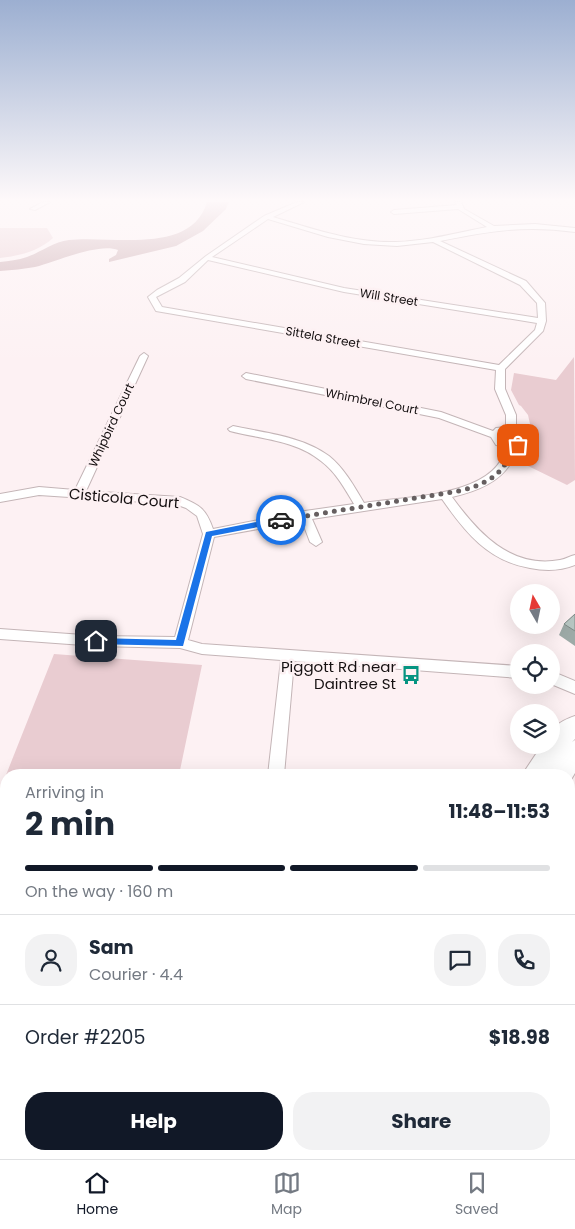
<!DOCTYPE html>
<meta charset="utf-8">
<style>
:root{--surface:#fff;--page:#f2f2f3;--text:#1f2937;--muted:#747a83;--line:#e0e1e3;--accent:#111827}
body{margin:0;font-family:Poppins,sans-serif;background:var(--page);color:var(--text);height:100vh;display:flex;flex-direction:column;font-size:19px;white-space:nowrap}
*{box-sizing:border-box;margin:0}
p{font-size:16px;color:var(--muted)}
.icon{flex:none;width:28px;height:28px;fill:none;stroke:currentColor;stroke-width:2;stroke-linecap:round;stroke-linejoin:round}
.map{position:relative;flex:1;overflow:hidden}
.side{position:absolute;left:0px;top:769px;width:575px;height:391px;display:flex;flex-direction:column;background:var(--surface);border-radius:20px 20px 0 0;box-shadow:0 5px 20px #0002}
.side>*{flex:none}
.needle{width:32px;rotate:351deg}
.buttons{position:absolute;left:510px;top:584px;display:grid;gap:10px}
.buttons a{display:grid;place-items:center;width:50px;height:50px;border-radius:50%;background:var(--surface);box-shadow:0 5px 20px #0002;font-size:25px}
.pin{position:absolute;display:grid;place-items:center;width:42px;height:42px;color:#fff;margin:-21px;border-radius:10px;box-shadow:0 2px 8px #0006}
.courier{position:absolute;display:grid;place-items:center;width:50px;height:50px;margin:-25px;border:4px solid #1a73e8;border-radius:50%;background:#fff;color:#222;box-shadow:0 1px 6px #0007}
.overview em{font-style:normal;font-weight:700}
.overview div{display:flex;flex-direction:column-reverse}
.overview{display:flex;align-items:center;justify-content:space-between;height:85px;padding:0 25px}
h1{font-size:32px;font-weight:700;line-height:38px}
.bar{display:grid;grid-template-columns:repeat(4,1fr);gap:8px 5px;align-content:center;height:60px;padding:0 25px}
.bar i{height:6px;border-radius:4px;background:var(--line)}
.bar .current{background:var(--accent)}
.bar p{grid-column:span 4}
.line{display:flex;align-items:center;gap:12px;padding:0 25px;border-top:1px solid var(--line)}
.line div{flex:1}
.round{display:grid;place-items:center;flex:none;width:52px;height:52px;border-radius:20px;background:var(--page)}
.button{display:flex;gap:10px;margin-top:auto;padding:10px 25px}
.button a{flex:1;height:58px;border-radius:20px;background:var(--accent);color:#fff;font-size:20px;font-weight:700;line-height:58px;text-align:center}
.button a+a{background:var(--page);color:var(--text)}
.dock{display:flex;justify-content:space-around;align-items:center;height:70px;border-top:1px solid var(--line);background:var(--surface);font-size:14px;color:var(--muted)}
.dock a{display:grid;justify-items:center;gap:2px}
.dock .current{color:var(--accent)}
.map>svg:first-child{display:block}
</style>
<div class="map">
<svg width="575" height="1159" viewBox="0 0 575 1159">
<rect width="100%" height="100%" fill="#fdf1f3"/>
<!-- green -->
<path fill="#e9ccd1" d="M0 228H47L53 238C39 251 19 256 0 258Z
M574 357 575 480 567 485 524 464 533 452 532 433 528 415 521 406 519 405 511 390 514 373 556 380Z
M54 654 202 665 179 775H6Z
M6 775V934L0 945V791Z"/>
<!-- water -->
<path fill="#caa8ae" d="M207 202H229L226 209 203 231 176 246 109 262V259L116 255 118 250C99 242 56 262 35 267 24 269 12 270 0 271V262C9 261 18 260 27 257 41 252 53 242 69 240 111 235 191 256 207 202Z"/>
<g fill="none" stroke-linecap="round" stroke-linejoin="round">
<!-- minor casing -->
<g stroke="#c4b5b7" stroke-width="2">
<path id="minor" d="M43 202H50L35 210 30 209Z
M297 202H304L273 217C313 229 353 243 396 242 427 241 457 233 487 227L458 209 394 214 391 212 394 210 457 205 455 202H461L464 209 494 226 535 224 575 228V232C525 225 489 231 440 241L526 281 545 303 546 321 543 331 505 369V389L516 415V428L527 435 528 442 516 449C510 479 479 491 452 497 478 533 511 569 560 560 566 559 570 556 575 555V565C560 571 545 571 530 568 488 561 465 532 442 499L312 519 322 542 316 546 310 542 302 521 214 537 188 640 202 644 519 666V678L294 661 284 775H268L281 660 202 654 180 648 97 646 0 639V629L97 636 175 637 203 534 197 516 186 508 175 504 39 495 0 502V494L39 487 75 490 140 356 144 353 148 356 86 491 180 497C200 505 206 509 213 529L305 511 354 504C345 489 336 472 321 461 296 440 260 439 230 431L228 429 233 426C265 433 302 436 329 456 344 468 354 486 364 503 404 496 496 498 506 447L496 445 491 437 439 418 246 379 242 376 246 373 441 412 493 431 496 428 506 427V415L495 389 496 370 156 311 148 297 157 290 179 278 206 256 264 216ZM268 219 328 237 364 244 397 246 433 242 520 285 537 303 538 318 344 288 212 257ZM208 260 344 292 537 323 535 330 499 365 162 307 156 297 185 282ZM503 433H510L518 438V441L514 443 504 441 500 435Z
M551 671 575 681V694L551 684Z
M0 1030 6 1032V1059L0 1057Z
M72 1154H94L93 1159H71Z"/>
</g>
<!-- tertiary casing -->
<g stroke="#c4b5b7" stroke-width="2">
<path id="tertiary" d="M297 1154H327L325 1159H294Z
M349 1154H379L377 1159H346Z"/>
</g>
<!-- secondary casing -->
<g stroke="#c4b5b7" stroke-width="2">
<path id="secondary" d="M575 716V739L572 742 575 740V773L569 783V775H549L551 771 548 775H522L542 745H551C551 727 558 722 575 716Z
M569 946 575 948V1005L569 1002Z"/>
</g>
<!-- minor -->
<use href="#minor" fill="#fff" fill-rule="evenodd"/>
<!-- tertiary -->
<use href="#tertiary" fill="#fff" fill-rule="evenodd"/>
<!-- secondary -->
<use href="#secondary" fill="#fff" fill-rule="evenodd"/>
</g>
<!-- wall -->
<path fill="#9daaa7" d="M575 614V646L559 635 564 624Z
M575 818V862H574L569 848V830Z"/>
<!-- building -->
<path fill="#b7c6c2" stroke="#808b88" d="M575 614V631L564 624Z
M575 822V838L571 830Z"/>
<!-- sky -->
<linearGradient id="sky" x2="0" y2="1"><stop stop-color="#9cafd1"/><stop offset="0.55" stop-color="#fef9fa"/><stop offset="1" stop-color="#fef9fa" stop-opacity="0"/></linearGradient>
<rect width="575" height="364" fill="url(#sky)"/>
<!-- route -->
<path fill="#1a73e8" d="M281 517 284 518V522L212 536 183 646 93 644V639L96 638 176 640 206 532Z"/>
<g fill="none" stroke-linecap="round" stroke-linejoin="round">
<!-- done -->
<path stroke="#665f60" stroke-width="5" stroke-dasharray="0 9" d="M281 520 459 491C484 485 508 474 511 446L518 445"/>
</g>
<!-- icons -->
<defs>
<g id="bus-bare" transform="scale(1.5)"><path d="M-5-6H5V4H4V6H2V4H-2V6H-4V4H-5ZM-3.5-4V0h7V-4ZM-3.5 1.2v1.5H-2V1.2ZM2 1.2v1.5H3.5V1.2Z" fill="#059481" stroke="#fdf1f3" stroke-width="2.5" paint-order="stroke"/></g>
</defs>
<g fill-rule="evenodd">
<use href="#bus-bare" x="411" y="675"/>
</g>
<g text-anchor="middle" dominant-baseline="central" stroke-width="5" stroke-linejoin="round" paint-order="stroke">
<!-- far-street labels -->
<g font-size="12" fill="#151011" stroke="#fdf1f3">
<text transform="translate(389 297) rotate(9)">Will Street</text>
<text transform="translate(323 337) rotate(10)">Sittela Street</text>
<text transform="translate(372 401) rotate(11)">Whimbrel Court</text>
<text transform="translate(111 425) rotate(-65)">Whipbird Court</text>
</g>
<!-- street labels -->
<g font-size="15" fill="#151011" stroke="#fdf1f3">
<text transform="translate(124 498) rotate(5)">Cisticola Court</text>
</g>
<!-- poi labels -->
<g font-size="15" fill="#151011" stroke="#fdf1f3" text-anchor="end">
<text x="396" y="666">Piggott Rd near<tspan x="396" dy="17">Daintree St</tspan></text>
</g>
</g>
</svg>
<div class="buttons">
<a><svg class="needle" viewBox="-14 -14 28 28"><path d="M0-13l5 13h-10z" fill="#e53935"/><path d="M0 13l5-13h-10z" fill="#747a83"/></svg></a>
<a><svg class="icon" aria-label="locate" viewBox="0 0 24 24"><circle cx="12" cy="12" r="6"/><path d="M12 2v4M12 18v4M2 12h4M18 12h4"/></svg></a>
<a><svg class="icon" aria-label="layers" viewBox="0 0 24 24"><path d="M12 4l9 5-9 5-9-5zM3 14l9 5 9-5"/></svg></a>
</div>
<div class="pin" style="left:518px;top:445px;background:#ea580c"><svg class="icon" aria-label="bag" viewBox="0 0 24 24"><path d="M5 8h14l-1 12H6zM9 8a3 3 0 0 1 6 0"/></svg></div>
<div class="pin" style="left:96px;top:641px;background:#1f2937"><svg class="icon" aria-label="home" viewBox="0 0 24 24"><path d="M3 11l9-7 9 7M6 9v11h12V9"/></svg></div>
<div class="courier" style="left:281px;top:520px"><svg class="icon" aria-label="car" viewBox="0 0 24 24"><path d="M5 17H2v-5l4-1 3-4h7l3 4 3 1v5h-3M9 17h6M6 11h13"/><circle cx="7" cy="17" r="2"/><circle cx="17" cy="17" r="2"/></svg></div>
<section class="side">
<div class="overview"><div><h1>2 min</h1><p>Arriving in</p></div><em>11:48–11:53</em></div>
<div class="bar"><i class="current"></i><i class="current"></i><i class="current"></i><i></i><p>On the way · 160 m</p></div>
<div class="line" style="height:90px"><a class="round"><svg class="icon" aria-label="person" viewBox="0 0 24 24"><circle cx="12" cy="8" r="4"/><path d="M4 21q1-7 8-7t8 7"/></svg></a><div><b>Sam</b><p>Courier · 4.4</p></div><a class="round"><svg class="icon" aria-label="chat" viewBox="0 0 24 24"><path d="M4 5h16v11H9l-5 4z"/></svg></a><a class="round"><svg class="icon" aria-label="phone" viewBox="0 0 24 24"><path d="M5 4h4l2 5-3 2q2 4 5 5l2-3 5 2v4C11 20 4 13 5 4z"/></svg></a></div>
<div class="line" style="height:65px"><div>Order #2205</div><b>$18.98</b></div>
<div class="button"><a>Help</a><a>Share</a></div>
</section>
</div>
<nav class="dock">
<a class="current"><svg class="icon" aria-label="home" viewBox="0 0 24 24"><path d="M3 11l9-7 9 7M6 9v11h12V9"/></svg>Home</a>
<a><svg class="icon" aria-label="map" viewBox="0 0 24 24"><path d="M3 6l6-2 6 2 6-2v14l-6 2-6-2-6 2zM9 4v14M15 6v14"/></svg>Map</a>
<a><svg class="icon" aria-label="saved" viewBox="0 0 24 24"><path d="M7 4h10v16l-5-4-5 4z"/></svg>Saved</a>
</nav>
